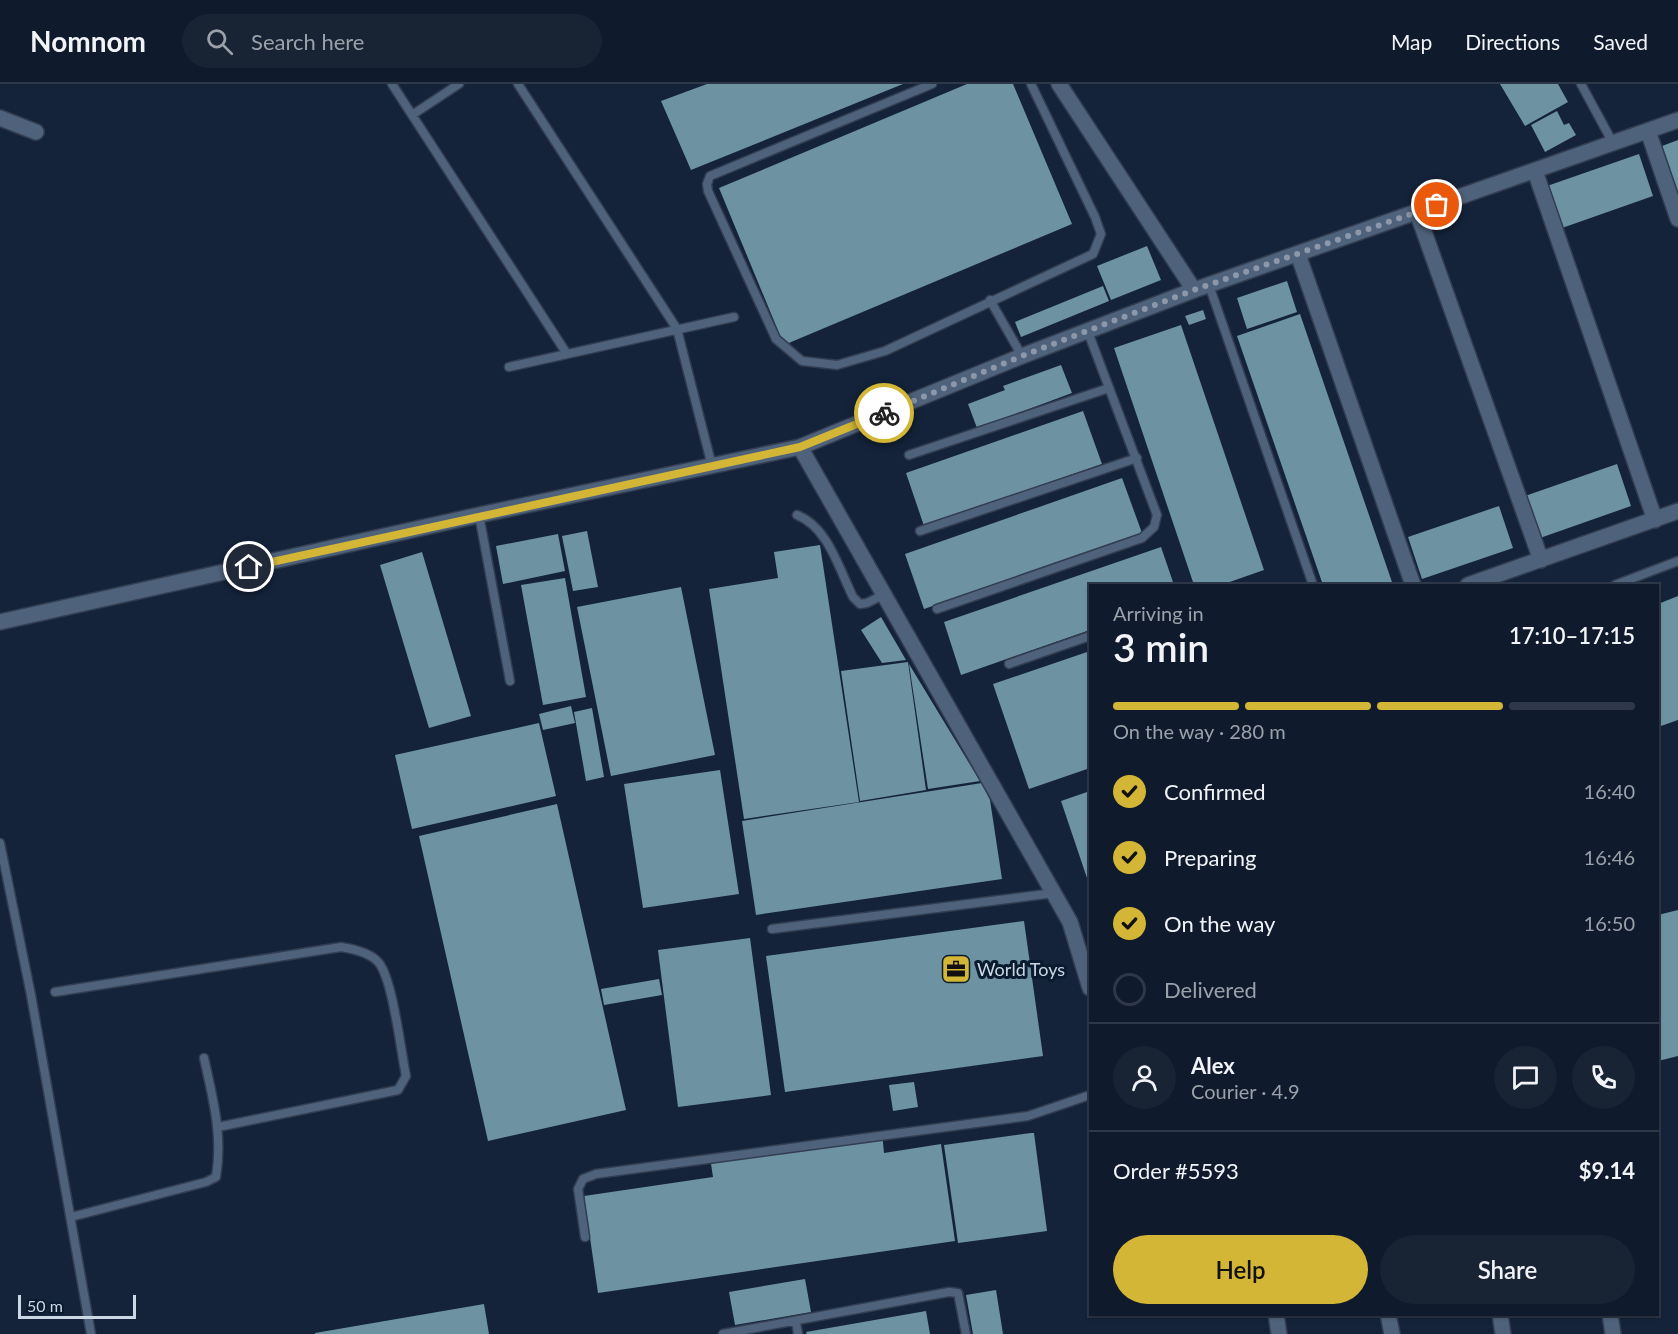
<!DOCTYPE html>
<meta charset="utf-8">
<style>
:root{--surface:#0f1a2c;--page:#182334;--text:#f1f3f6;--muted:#9ba1a9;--line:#2f3848;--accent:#d3b635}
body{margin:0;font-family:Lato,sans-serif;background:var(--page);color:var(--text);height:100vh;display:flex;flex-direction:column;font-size:22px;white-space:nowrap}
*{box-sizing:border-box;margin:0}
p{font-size:20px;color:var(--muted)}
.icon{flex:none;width:33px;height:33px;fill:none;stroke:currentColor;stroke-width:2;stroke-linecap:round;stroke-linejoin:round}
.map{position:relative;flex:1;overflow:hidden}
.side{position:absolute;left:1089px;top:500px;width:570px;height:732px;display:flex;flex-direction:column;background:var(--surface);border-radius:0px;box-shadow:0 2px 4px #0004,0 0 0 2px var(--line)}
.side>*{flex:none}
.scale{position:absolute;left:18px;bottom:15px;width:118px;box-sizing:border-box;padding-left:6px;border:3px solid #ccd7e6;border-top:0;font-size:16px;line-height:21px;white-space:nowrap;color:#ccd7e6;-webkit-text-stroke:4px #0a1a2f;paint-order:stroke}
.pin{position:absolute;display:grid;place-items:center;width:51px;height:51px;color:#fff;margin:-26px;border:3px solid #fff;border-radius:50%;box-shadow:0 2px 6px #0007}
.courier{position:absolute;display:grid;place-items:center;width:60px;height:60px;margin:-30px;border:4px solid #d3b635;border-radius:50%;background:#fff;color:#222;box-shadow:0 2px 8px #0007}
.headline em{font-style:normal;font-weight:600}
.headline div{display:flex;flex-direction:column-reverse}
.headline{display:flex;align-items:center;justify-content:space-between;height:102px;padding:0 24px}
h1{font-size:39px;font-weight:600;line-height:45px}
.bar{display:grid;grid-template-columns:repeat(4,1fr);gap:9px 6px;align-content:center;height:72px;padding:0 24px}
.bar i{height:8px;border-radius:4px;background:var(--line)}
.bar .active{background:var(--accent)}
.bar p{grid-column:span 4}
.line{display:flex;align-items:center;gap:15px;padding:0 24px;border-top:2px solid var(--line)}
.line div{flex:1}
.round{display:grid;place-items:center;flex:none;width:63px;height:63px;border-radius:32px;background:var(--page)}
ol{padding:0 24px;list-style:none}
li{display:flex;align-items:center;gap:18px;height:66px}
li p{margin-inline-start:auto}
li .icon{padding:6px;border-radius:50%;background:var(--accent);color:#111;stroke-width:4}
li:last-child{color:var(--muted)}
li i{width:33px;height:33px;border:3px solid var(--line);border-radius:50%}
.cta{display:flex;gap:12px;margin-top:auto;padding:12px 24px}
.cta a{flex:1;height:69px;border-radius:36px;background:var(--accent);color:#111;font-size:24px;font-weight:600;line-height:69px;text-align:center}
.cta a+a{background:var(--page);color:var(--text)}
header{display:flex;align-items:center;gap:36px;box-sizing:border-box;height:84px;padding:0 30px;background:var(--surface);border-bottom:2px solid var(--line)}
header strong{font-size:28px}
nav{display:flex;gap:33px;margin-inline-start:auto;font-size:21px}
.search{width:420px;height:54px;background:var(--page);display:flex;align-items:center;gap:15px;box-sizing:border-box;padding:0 21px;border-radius:33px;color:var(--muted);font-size:22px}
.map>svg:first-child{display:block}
</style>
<header>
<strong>Nomnom</strong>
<div class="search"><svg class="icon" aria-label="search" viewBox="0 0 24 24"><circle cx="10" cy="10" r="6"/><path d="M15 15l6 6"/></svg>Search here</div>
<nav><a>Map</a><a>Directions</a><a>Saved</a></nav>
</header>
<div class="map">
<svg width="1678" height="1250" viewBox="0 0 1678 1250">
<rect width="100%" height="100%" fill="#14233a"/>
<!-- building -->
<path fill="#6d93a3" d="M707 0H903L691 86 661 17Z
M967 0H1013L1072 140 784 261 719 104Z
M1500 0H1558L1568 18 1525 42Z
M1557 27 1564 41 1569 39 1576 51 1545 68 1531 41Z
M1678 56V108L1662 62Z
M1639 70 1653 112 1562 144 1547 102Z
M1147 162 1161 196 1111 216 1097 182Z
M1287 197 1297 228 1247 245 1237 214Z
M1103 202 1109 217 1021 253 1015 238Z
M1203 226 1206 235 1189 241 1185 232Z
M1300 230 1393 501H1323L1237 252Z
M1181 241 1264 486 1221 501H1194L1114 264Z
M1061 281 1072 309 977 344 968 320 1005 306 1003 302Z
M1083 327 1102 380 924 442 906 389Z
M1617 380 1631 422 1540 454 1525 412Z
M1122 394 1142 449 924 525 905 470Z
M1499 422 1513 464 1422 495 1408 453Z
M587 447 598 503 573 507 562 452Z
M558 450 565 487 503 500 496 462Z
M820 461 859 718 744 735 709 505 778 494 774 468Z
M1161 463 1174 501H1090V546L961 591 944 538Z
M422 468 471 632 429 644 380 481Z
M565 494 586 613 543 621 521 501Z
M681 503 715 671 611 692 577 523Z
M1678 512V636L1658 643V520Z
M881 533 906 576 882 579 861 546Z
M1090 567V684L1029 705 993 600Z
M908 578 926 706 860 717 841 587Z
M909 580 980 697 928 705Z
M571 622 575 639 543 646 539 630Z
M592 624 604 693 586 697 574 628Z
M539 639 556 712 412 745 395 671Z
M720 686 739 810 643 824 624 700Z
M982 699 990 716 1002 795 756 831 742 737Z
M1090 707V803L1061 717Z
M557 720 626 1026 488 1057 419 752Z
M1678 826V972L1658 977V831Z
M1024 837 1043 972 785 1008 766 872Z
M750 854 771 1011 678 1023 658 866Z
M659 895 662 911 604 921 601 905Z
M914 998 918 1023 893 1027 889 1001Z
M882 1048 884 1069 941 1060 955 1157 598 1209 584 1112 713 1093 710 1073Z
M1031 1049H1034L1047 1147 958 1159 944 1061Z
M805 1195 811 1228 735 1241 729 1208Z
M996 1206 1003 1250H973L966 1211Z
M484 1220 489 1250H315V1249Z
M926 1227 930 1250H807L806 1248Z"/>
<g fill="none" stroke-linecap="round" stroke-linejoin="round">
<!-- service casing -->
<g stroke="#323d50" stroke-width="11">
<path id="service" d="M392 0 567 270
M518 0 677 245 712 382
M932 0 710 92 707 100 708 107 776 255 802 277 837 281 885 267 1093 170 1101 150 1095 133 1031 0
M1581 0 1613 59
M412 31 459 0
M1209 201 1313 501
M990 216 1022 272
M509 283 734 233
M909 371 1109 304
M479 431 510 597
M797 431C828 443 839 485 853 513L860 520 867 519 885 510
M920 447 1137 374
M1615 501 1678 477
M937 525 1142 454 1154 443 1157 431 1088 248
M1009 580 1090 552
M0 759 31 911 91 1250
M772 845 1054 809
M55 908 341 863C354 865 371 869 379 879 393 897 401 968 406 992L398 1006 218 1043
M71 1133 206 1098 216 1093C223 1052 213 1015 204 974
M585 1153 578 1105 583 1095 596 1090 1028 1032 1090 1011
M796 1238 798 1250
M723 1250 949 1208 958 1209 966 1250"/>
</g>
<!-- minor casing -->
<g stroke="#323d50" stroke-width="18">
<path id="minor" d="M1059 0 1194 206
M0 34 36 48
M1648 47 1678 135
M1535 87 1655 436
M1417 128 1541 476
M1298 170 1413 501
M800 363 1070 838 1090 904
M1468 501 1678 427
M1276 1230 1279 1250
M1388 1230 1392 1250
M1500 1230 1503 1250
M1610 1230 1613 1250"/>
</g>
<!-- tertiary casing -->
<g stroke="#323d50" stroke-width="18">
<path id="tertiary" d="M0 538 479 431 800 363 1022 272 1194 206 1678 36"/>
</g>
<!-- service -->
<use href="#service" stroke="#4f627c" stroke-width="8"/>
<!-- minor -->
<use href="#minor" stroke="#4f627c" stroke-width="15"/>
<!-- tertiary -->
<use href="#tertiary" stroke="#4f627c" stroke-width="15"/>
</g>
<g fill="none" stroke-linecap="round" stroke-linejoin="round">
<!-- done -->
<path stroke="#8c98aa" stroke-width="6" stroke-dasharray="0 10.8" d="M884 329 1022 272 1194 206 1437 121"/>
<!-- route -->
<path stroke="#d3b635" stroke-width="8" d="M249 483 800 363 884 329"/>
</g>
<!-- icons -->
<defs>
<g id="office-square" transform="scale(1.5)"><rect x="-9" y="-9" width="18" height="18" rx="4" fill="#d3b635" stroke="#0a1a2f"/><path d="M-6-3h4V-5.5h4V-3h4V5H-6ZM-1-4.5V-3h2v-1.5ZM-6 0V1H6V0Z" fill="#111"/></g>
</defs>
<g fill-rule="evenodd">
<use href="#office-square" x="956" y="885"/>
</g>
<g text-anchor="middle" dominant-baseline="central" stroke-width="6" stroke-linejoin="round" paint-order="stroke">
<!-- poi labels -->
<g font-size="18" fill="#ccd7e6" stroke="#0a1a2f" text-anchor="start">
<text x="977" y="885">World Toys</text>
</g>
</g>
</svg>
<div class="scale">50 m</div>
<div class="pin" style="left:1437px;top:121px;background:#ea580c"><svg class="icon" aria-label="bag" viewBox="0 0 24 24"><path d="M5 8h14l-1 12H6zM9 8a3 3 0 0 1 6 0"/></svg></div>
<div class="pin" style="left:249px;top:483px;background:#1f2937"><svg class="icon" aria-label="home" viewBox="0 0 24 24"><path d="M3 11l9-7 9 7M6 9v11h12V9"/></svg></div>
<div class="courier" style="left:884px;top:329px"><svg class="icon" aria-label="bike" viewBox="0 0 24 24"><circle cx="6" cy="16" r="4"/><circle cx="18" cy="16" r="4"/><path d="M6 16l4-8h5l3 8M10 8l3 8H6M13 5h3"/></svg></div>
<section class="side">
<div class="headline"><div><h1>3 min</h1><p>Arriving in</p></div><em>17:10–17:15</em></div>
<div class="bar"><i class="active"></i><i class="active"></i><i class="active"></i><i></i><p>On the way · 280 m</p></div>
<ol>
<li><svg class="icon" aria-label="check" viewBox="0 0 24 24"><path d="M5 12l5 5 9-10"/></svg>Confirmed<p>16:40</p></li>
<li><svg class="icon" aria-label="check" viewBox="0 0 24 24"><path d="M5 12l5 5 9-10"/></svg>Preparing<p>16:46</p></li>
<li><svg class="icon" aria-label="check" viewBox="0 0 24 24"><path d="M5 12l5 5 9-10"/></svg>On the way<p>16:50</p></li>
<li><i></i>Delivered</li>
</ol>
<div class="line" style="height:108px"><a class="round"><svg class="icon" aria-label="person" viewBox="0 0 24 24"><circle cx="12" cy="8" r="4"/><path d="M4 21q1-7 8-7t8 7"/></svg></a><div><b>Alex</b><p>Courier · 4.9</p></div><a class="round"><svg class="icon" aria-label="chat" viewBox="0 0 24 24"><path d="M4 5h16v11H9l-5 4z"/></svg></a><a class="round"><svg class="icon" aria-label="phone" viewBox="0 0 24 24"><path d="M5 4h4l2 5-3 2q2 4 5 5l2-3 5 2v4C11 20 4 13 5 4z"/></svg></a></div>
<div class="line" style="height:78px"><div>Order #5593</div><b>$9.14</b></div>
<div class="cta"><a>Help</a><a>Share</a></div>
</section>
</div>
